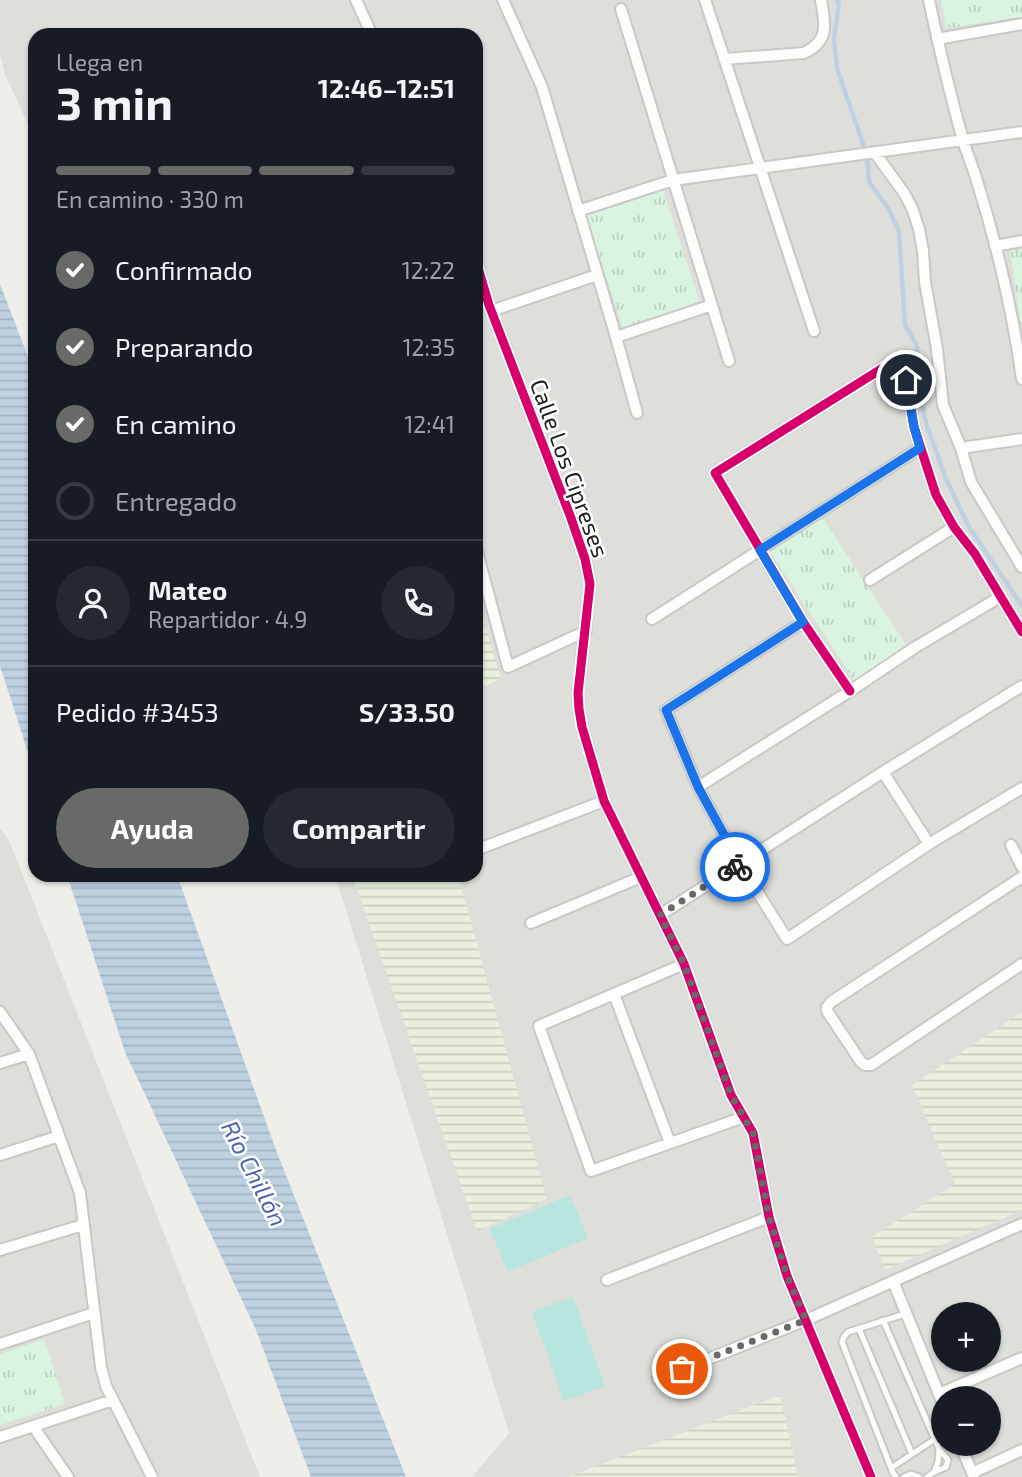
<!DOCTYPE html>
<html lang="es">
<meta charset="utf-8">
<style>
:root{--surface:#171b24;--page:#242831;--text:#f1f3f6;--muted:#9ea1a6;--line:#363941;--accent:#696967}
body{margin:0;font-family:"Exo 2",sans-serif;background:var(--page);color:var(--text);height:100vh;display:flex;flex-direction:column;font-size:26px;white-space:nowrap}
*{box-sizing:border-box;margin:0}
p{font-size:23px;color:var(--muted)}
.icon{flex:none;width:38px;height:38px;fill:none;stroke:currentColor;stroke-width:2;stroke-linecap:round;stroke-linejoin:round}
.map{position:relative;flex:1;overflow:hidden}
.sheet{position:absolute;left:28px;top:28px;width:455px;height:854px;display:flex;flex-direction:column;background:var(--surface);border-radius:21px;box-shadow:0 2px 5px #0004}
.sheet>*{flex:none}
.tools{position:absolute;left:931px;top:1302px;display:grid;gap:14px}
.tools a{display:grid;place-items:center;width:70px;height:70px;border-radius:50%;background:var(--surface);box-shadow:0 2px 5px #0004;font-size:35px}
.pin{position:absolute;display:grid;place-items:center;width:60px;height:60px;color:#fff;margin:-30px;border:4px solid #fff;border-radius:50%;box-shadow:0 2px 7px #0007}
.courier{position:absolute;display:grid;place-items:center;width:70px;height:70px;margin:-35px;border:5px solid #1a73e8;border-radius:50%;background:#fff;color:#222;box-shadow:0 2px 9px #0007}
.head em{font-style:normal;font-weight:700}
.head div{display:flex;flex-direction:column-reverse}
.head{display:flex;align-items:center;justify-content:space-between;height:119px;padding:0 28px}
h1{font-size:46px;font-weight:700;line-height:52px}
.bar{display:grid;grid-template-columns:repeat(4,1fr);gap:10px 7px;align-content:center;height:84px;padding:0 28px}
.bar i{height:9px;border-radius:5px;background:var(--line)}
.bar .active{background:var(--accent)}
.bar p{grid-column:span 4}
.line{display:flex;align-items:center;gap:18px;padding:0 28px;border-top:2px solid var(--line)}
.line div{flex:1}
.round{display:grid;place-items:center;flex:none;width:74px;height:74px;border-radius:37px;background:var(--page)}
ol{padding:0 28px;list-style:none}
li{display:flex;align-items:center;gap:21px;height:77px}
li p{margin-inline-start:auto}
li .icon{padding:7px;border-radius:50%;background:var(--accent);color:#fff;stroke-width:4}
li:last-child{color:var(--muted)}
li i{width:38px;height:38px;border:4px solid var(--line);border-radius:50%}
.action{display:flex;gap:14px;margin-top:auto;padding:14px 28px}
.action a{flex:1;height:80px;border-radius:42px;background:var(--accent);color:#fff;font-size:28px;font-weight:700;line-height:80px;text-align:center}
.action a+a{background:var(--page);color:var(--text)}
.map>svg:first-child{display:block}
</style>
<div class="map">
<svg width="1022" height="1477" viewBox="0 0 1022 1477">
<defs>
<pattern id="farmland-rules" width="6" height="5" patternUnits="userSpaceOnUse" patternTransform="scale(1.75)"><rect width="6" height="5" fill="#eaefde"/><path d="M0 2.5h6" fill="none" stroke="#c8cdbe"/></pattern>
<pattern id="park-tufts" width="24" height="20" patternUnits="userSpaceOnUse" patternTransform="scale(1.75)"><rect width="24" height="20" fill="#d9f4e0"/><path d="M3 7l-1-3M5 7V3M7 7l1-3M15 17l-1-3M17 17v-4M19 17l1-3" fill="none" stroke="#bad1c0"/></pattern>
<pattern id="water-rules" width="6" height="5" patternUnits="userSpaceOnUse" patternTransform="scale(1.75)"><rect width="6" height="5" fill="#bed1e1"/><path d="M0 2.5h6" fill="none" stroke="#a3b3c1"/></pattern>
</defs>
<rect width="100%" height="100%" fill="#efefea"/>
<!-- residential -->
<path fill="#dededb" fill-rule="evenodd" d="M0 0H1022V1477H472L509 1433 335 875H476V35H35V139L5 75 0 54ZM943 1314H989V1360H943ZM943 1398H989V1444H943Z
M0 829 9 840 260 1477H0Z"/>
<!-- farmland -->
<path fill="url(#farmland-rules)" d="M476 595 501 678 476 691Z
M352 875H458L547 1199 477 1231Z
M1022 1012V1210L885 1270 872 1237 955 1184 912 1085Z
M780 1395 798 1477H568Z"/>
<!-- park -->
<path fill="url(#park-tufts)" d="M941 0H1022V17L946 28Z
M663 190 700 303 623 328 586 216Z
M1022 249V325H1021L1010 251Z
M821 515 906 645 854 680 769 550Z
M44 1339 65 1404 0 1425V1354Z"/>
<!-- pitch -->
<path fill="#b6e6dd" d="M570 1195 588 1238 508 1272 490 1229Z
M573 1297 605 1386 564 1401 532 1312Z"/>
<!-- water -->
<path fill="url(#water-rules)" d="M0 284 35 375V774L0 666Z
M67 875H177L276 1150 406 1477H311L256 1330 125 1052Z"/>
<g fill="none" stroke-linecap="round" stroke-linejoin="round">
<!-- stream -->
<path stroke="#bed1e1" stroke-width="4.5" d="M837 0 839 4 834 38 837 68 864 147 868 165 869 182 888 208 899 231 905 325 917 346 921 394 924 415 928 429 946 479 969 527 1022 606"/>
<!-- lane casing -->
<g stroke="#c8c8c6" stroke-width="9">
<path id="lane" d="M883 1320 939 1449 948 1460 946 1467 934 1472 927 1477
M859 1329 912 1454
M891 1468 935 1439
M934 1472 938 1462 939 1449
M896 1477 893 1473 842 1342 844 1337 848 1332 905 1314
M904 1477 911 1474 919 1477"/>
</g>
<!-- street casing -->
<g stroke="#c8c8c6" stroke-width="14">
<path id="street" d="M356 0 372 35
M503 0 542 87 616 337 637 413
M705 0 814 331
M929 0C939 47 950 94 963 140 967 154 973 167 977 181 997 245 1013 313 1022 379
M621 9 729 361
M937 39 1022 24
M724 59 804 53C830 41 825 23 821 0
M875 153 904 193 912 208 919 229 923 251 925 282 937 349 943 405 961 448 971 482 1022 567
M578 211 673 180 1022 132
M995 246 1022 241
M476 261 489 305 571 518 585 559 590 584 578 693 579 709 582 727 604 801 684 964 731 1095 753 1133 769 1217 787 1276 871 1477
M491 311 597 275
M616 337 712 305
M961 448 1022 439
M476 548 508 667 586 631
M870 580 954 527
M652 619 920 448
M803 622 666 710 698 787 740 864 787 939 929 844 1022 788
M850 691 803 622 715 473 902 356 914 427 936 495 954 527 975 554 1022 632
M883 772 929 844
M698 787 850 691 914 648 1000 597
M1011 845 1022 867
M476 850 604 801
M1022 877 831 1002 827 1007V1011L861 1062 865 1065H871L1022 964
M660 915 883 772 1022 686
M531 923 641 877
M684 964 539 1026 591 1171 744 1117
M614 994 670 1143
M0 1012 29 1054 80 1193 101 1367 106 1386 152 1477
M0 1063 29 1054
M0 1155 59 1136
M0 1250 83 1225
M607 1280 769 1217
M893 1281 943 1404
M0 1344 94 1313
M658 1379 806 1320 1022 1224
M939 1394 1022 1358
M33 1426 68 1477
M0 1437 113 1400
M960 1444 974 1477
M972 1473 1022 1450"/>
</g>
<!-- lane -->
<use href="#lane" stroke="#fdfdfc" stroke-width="5"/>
<!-- street -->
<use href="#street" stroke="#fdfdfc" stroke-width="10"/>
<!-- cycleway casing -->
<g stroke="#fff" stroke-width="13">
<path id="cycleway" d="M476 261 489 305 571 518 585 559 590 584 578 693 579 709 582 727 604 801 684 964 731 1095 753 1133 769 1217 787 1276 871 1477
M850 691 803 622 715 473 902 356 914 427 936 495 954 527 975 554 1022 632"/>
</g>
<!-- cycleway -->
<use href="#cycleway" stroke="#d6006c" stroke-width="9"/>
</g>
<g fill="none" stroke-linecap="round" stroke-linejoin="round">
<!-- done -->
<path stroke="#696967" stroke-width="7" stroke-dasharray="0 12.6" d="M682 1369 806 1320 787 1276 769 1217 753 1133 731 1095 684 964 660 915 735 867"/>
<!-- route -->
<path stroke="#1a73e8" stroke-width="9" d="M735 867 740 864 698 787 666 710 803 622 760 550 920 448 914 427 906 380"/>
</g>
<g text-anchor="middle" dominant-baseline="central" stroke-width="5" stroke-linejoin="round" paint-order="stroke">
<!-- street labels -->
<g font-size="23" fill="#212121" stroke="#fff">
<text transform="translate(570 468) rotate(70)">Calle Los Cipreses</text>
</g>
<!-- water labels -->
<g font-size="24" font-style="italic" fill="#4e66b0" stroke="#fff">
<text transform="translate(255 1173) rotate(63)">Río Chillón</text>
</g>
</g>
</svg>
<div class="tools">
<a>+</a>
<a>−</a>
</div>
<div class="pin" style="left:682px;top:1369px;background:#ea580c"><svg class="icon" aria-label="bag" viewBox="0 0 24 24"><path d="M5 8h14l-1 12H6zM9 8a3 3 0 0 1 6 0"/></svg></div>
<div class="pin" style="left:906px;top:380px;background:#1f2937"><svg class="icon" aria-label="home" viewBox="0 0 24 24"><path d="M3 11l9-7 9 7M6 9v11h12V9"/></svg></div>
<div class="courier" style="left:735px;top:867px"><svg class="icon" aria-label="bike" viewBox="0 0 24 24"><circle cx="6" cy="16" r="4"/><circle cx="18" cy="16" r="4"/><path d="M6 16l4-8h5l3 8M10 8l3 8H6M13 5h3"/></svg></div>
<section class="sheet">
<div class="head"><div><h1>3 min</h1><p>Llega en</p></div><em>12:46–12:51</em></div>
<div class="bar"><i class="active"></i><i class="active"></i><i class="active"></i><i></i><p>En camino · 330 m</p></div>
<ol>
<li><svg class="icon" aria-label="check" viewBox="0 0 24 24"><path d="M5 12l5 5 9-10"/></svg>Confirmado<p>12:22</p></li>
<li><svg class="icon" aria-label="check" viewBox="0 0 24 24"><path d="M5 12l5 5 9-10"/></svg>Preparando<p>12:35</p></li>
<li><svg class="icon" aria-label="check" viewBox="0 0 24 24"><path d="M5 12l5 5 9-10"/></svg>En camino<p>12:41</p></li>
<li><i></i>Entregado</li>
</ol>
<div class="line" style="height:126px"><a class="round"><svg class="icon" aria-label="person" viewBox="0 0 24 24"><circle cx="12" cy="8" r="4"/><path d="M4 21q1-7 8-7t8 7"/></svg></a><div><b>Mateo</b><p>Repartidor · 4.9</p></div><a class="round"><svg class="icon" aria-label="phone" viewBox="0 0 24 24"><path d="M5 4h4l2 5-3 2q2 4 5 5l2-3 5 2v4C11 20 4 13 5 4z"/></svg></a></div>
<div class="line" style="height:91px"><div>Pedido #3453</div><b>S/33.50</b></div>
<div class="action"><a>Ayuda</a><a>Compartir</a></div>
</section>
</div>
